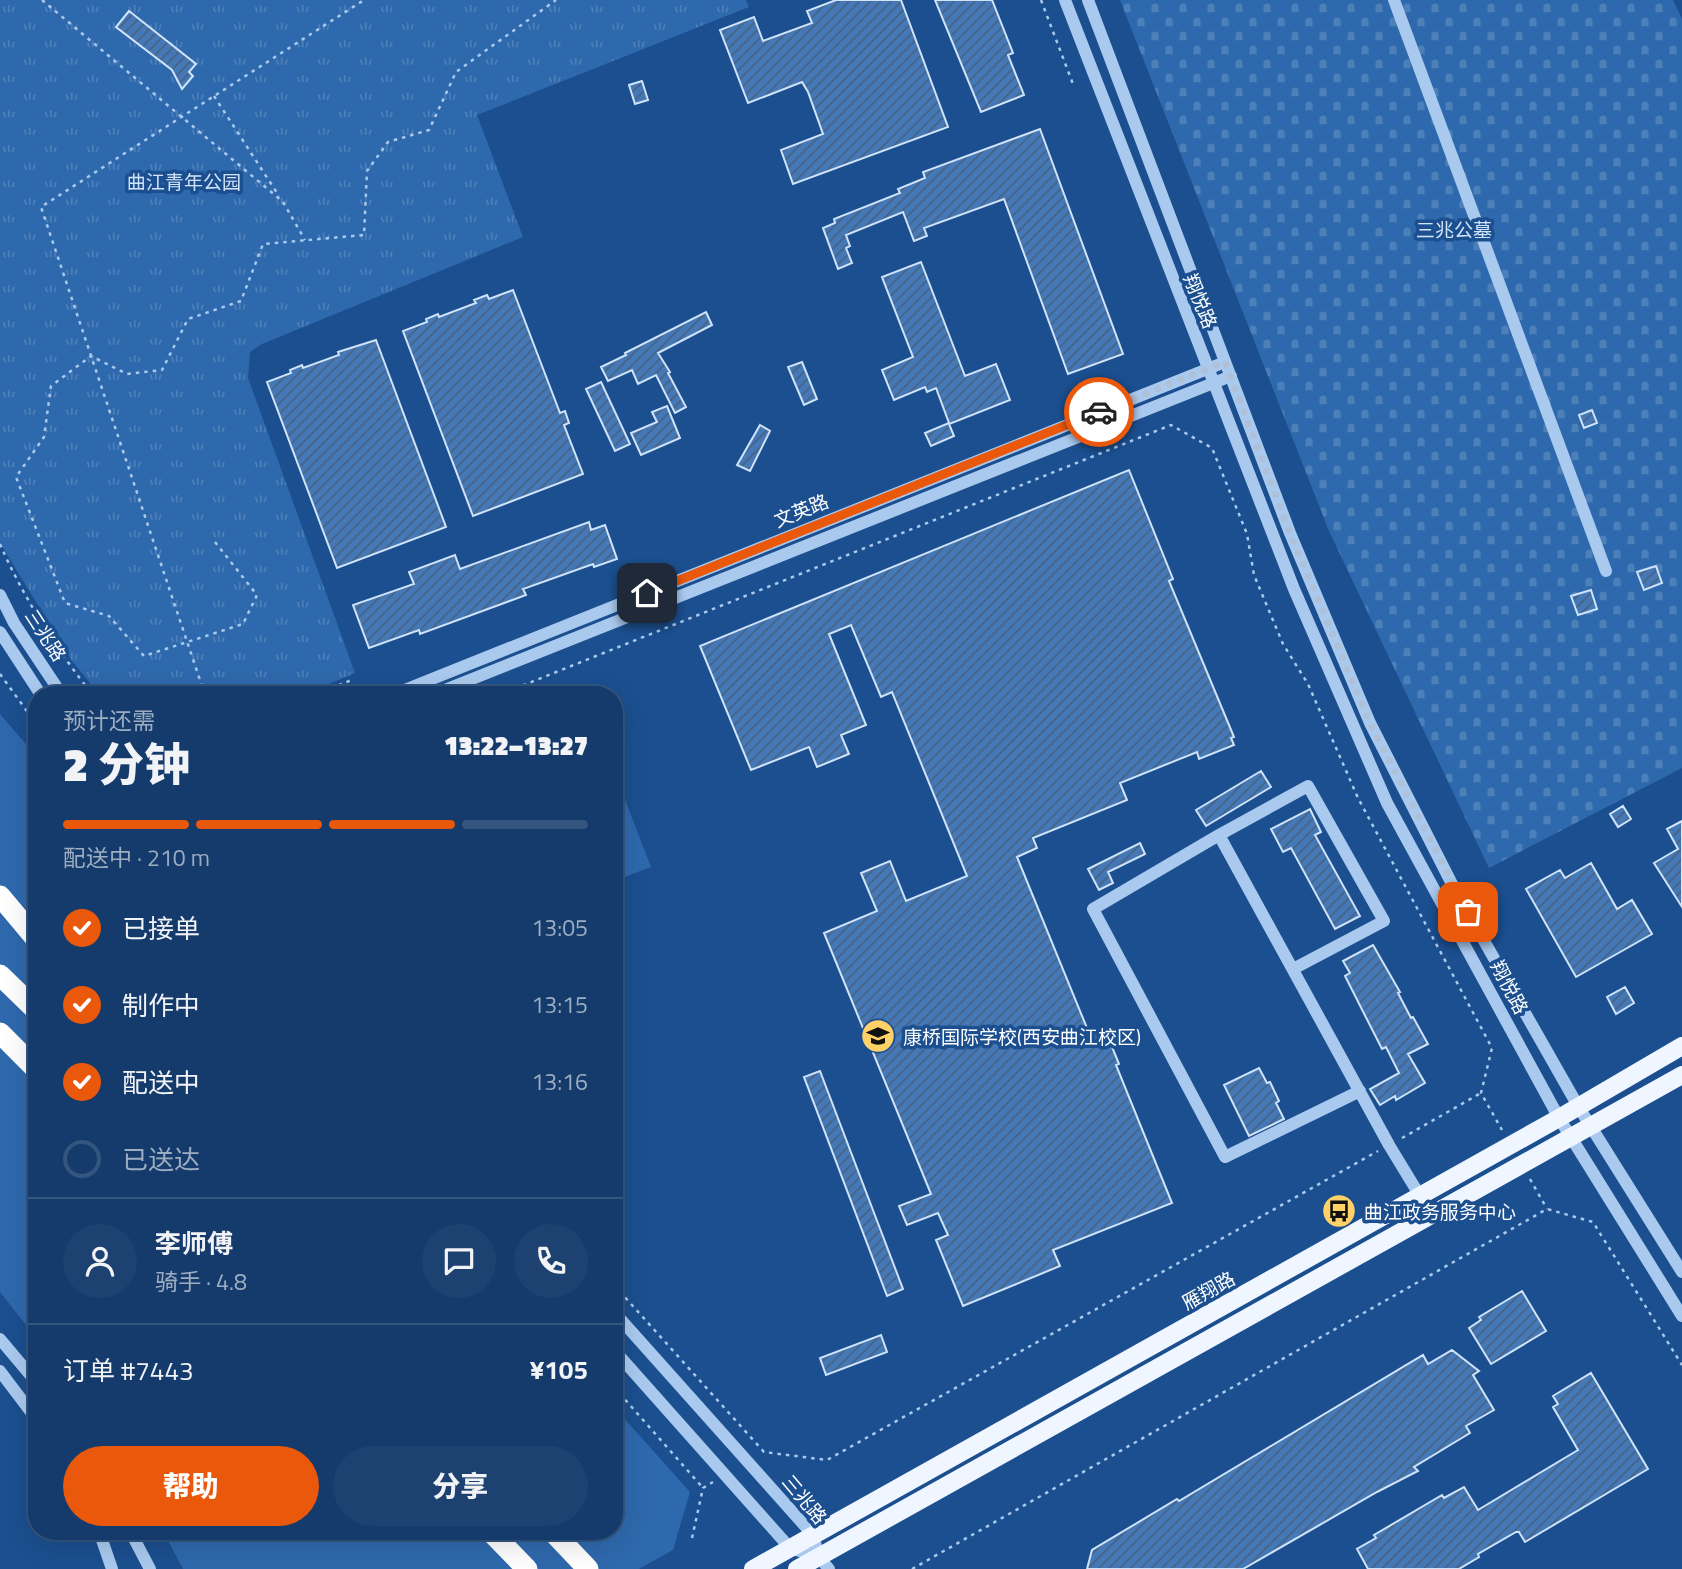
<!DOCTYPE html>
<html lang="zh">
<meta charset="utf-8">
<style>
:root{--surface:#143b6b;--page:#1d4271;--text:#f1f3f6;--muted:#9dadc1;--line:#33557e;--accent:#ea580c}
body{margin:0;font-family:"Titillium Web","Noto Sans SC",sans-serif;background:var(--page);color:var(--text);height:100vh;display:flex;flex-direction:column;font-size:26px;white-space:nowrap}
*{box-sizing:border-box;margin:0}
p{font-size:23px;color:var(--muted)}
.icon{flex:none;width:38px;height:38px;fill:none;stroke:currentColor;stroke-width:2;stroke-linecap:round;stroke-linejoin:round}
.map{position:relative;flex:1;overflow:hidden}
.details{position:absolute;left:28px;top:686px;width:595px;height:854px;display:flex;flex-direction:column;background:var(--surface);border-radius:28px;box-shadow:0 7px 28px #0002,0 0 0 2px var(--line)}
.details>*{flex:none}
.pin{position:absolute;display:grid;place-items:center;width:60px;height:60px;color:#fff;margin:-30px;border-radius:14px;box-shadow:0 4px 10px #0006}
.courier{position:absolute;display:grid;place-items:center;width:70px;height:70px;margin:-35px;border:5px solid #ea580c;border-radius:50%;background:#fff;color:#222;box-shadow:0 2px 9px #0007}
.headline em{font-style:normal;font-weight:800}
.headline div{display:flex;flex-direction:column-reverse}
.headline{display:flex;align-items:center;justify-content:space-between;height:119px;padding:0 35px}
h1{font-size:46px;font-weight:800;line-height:52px}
.bar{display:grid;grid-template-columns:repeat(4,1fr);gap:10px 7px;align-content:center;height:84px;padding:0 35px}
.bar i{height:9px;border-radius:5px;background:var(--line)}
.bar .on{background:var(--accent)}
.bar p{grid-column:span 4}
.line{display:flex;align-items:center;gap:18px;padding:0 35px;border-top:2px solid var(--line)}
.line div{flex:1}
.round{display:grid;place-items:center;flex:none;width:74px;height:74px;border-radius:37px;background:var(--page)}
ol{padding:0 35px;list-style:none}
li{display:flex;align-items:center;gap:21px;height:77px}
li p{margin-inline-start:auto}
li .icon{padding:7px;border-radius:50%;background:var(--accent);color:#fff;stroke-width:4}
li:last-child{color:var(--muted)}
li i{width:38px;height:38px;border:4px solid var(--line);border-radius:50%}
.button{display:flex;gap:14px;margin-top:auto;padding:14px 35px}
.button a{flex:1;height:80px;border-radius:42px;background:var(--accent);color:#fff;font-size:28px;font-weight:800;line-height:80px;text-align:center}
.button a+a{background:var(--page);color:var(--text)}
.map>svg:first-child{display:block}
</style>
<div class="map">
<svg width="1682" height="1569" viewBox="0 0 1682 1569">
<defs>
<pattern id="cemetery-stones" width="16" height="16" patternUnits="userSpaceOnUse" patternTransform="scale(1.75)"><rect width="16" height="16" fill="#2e69ad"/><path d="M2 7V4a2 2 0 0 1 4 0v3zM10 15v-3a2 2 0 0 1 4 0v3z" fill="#4d80b9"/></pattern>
<pattern id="park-tufts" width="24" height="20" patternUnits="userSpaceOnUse" patternTransform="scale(1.75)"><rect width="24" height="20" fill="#2e69ad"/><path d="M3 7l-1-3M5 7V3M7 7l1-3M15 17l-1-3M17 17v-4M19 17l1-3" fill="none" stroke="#4d80b9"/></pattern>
<pattern id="building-hatch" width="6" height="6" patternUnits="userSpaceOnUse" patternTransform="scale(1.75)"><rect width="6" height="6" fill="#4478b7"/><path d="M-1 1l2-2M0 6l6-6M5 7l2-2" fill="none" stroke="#486282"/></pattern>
</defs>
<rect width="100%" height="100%" fill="#1b4f8f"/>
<!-- grass -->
<path fill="#2e69ad" d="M0 714 37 757V1339L0 1292Z
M614 771 651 867 614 881Z
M614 1407 690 1492 673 1550 639 1569H183L163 1531H614Z"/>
<!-- cemetery -->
<path fill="url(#cemetery-stones)" d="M1120 0H1673L1682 19V768L1489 868 1329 531Z"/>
<!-- park -->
<path fill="url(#park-tufts)" d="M0 0H746L749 7 477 115 523 237 262 344 250 352 248 378 355 673 303 695H100L72 661 0 543Z"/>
<!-- building -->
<path fill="url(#building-hatch)" stroke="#cfe3fa" stroke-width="2" d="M836 0H901L948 127 793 184 781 150 823 134 808 92 802 82 748 103 720 30 754 17 763 41 812 23 807 11Z
M935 0H992L1013 53 1008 55 1024 95 981 112Z
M129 11 196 64 189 72 193 76 182 89 172 70 116 27Z
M642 81 648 100 635 104 629 85Z
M1040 129 1123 354 1068 374 1004 199 924 228 927 236 914 241 903 212 846 235 850 246 846 248 852 263 838 269 823 228 835 223 834 219 900 193 898 189 925 178 923 172Z
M921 262 965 376 996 364 1010 400 949 424 954 436 931 446 925 433 949 423 936 388 927 392 925 387 894 400 882 370 913 357 882 277Z
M513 290 560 413 565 411 569 423 564 425 583 474 473 516 403 331 427 322 426 319 438 314 439 317 476 303 474 300 487 295 489 299Z
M706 312 712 325 658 353 670 372 668 373 686 407 675 413 656 375 638 384 632 370 608 381 601 367 626 355 625 353Z
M376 340 446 527 337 568 267 382 291 373 290 370 302 365 303 368 339 355 338 352Z
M802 362 817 399 804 405 788 367Z
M601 382 630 444 615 451 586 389Z
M667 406 680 438 641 455 631 433 657 422 652 412Z
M1592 410 1597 423 1584 428 1579 415Z
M760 425 770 431 750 471 737 465Z
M1129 470 1173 579 1169 581 1234 737 1231 738 1234 745 1199 759 1197 752 1120 783 1127 800 1033 838 1037 848 1017 857 1089 1033 1104 1027 1119 1064 1116 1065 1172 1203 1053 1250 1060 1266 963 1306 936 1240 948 1235 938 1213 907 1225 899 1206 931 1194 824 933 877 911 861 873 890 861 906 901 967 876 892 692 881 697 851 625 829 634 866 725 841 735 849 754 817 767 809 747 751 770 700 646Z
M589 522 591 530 605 525 617 559 594 567 593 564 523 589 526 595 420 634 419 630 369 648 353 605 414 584 409 572 455 555 460 569Z
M1656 566 1662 583 1644 590 1637 572Z
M1591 590 1597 609 1578 615 1571 596Z
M1261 771 1271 787 1206 826 1196 810Z
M1623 806 1631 819 1618 827 1610 814Z
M1310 809 1321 832 1315 835 1360 916 1335 929 1291 848 1283 852 1271 829Z
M1682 821V907L1654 863 1678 849 1667 829Z
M1140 843 1145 854 1108 872 1113 883 1099 890 1088 869Z
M1591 863 1617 909 1632 900 1652 934 1576 977 1526 889 1560 870 1565 878Z
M1373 945 1400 992 1398 993 1411 1018 1413 1017 1428 1044 1408 1054 1425 1083 1396 1100 1395 1096 1380 1105 1370 1089 1399 1073 1386 1047 1382 1049 1345 976 1350 973 1343 961Z
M1625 987 1634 1003 1616 1014 1607 997Z
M1259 1068 1267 1083 1270 1082 1279 1101 1276 1103 1284 1119 1249 1136 1224 1085Z
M820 1071 903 1289 887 1296 804 1077Z
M1522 1291 1546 1331 1491 1364 1469 1328 1481 1320 1479 1317Z
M881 1335 887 1352 826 1375 820 1358Z
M1452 1350 1479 1371 1473 1375 1494 1410 1466 1426 1470 1433 1414 1467 1418 1471 1377 1492 1243 1569H1087L1092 1550 1177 1499 1179 1501 1423 1355 1428 1364Z
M1591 1373 1648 1469 1525 1542 1519 1532H1516L1478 1554 1479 1557 1459 1569H1368L1357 1549 1376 1538 1374 1535 1442 1495 1444 1498 1464 1487 1478 1510 1578 1450 1553 1407 1558 1404 1553 1396Z"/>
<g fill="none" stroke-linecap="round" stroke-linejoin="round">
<!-- path -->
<path stroke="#a9c9ee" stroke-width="2.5" stroke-dasharray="3.5 5" stroke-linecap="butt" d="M42 0 282 201
M1041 0 1073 84
M214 96 279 196
M283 202 305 240
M215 542 257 595 243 624 144 656 109 616 65 603 16 477 44 437 51 386 91 356 127 374 162 370 188 319 241 301 263 244 364 235 367 171 388 142 429 130 456 72 556 0
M0 544C22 595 58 652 93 695
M0 674 37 725
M205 695 41 207 364 0
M315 695 354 679
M499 695 1171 425 1212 448 1247 534 1254 575 1283 644 1308 684 1358 798 1492 1048 1481 1093 1502 1130
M1402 1138 1481 1093
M1530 1179 1547 1209
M614 1285 764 1452 827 1460 1378 1151
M614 1387 703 1488
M692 1538 703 1488 713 1482
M912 1569 1547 1209 1593 1222 1682 1365"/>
<!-- minor -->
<path stroke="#a9c9ee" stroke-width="12" d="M1065 0 1294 589 1387 803 1559 1118 1682 1316
M1088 0 1290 533 1370 723 1454 888 1578 1106 1682 1272
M1394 0 1606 571
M0 595 14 623 62 695
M0 632 41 695
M392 695 1225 362
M432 695 1231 376
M1219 835 1308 786 1384 921 1293 969
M1360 1091 1225 1157 1093 909 1219 835 1389 1145 1420 1196
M614 1312 813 1535 819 1557 829 1569
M0 1339 37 1383
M614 1350 790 1548 819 1557
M0 1371 37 1420
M99 1531 112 1569
M130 1531 150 1569"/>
<!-- major -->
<path stroke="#f0f6ff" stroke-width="18" d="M753 1569 1559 1118 1682 1046
M797 1569 1682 1075"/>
<!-- highway -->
<path stroke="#fff" stroke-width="21" d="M0 896 37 940
M0 975 37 1011
M0 1033 37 1070
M490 1531 527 1569
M552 1531 588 1569"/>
</g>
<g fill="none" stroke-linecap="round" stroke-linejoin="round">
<!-- done -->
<path stroke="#afc1d8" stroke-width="7" stroke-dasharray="0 12.6" d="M1099 412 1225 362 1290 533 1370 723 1468 912"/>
<!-- route -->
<path stroke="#ea580c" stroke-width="9" d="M647 593 1099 412"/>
</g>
<!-- icons -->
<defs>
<g id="school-disc" transform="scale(1.75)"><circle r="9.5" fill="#ffd166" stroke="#1b4f8f"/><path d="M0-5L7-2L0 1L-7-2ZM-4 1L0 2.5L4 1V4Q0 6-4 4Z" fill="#111"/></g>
<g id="bus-disc" transform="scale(1.75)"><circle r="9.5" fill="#ffd166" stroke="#1b4f8f"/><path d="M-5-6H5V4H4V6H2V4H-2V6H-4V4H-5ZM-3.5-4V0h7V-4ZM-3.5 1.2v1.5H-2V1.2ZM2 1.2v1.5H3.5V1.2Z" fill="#111"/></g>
</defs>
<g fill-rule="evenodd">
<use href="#school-disc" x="878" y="1036"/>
<use href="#bus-disc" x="1339" y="1211"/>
</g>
<g text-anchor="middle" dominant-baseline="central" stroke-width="7" stroke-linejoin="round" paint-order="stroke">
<!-- park labels -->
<g font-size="19" fill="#cfe3fa" stroke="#1b4f8f">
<text x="184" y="181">曲江青年公园</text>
<text x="1454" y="229">三兆公墓</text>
</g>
<!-- street labels -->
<g font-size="19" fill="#fff" stroke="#1b4f8f">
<text transform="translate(1201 301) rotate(68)">翔悦路</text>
<text transform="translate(801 510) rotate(-22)">文英路</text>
<text transform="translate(46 635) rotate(57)">三兆路</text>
<text transform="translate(1510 987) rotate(62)">翔悦路</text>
<text transform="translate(1208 1290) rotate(-29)">雁翔路</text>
<text transform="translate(805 1499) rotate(50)">三兆路</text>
</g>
<!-- poi labels -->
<g font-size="19" fill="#fff" stroke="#1b4f8f" text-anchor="start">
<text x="903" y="1036">康桥国际学校(西安曲江校区)</text>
<text x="1364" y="1211">曲江政务服务中心</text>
</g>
</g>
</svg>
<div class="pin" style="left:1468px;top:912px;background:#ea580c"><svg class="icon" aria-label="bag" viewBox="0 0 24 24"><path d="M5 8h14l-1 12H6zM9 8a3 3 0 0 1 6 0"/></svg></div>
<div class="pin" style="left:647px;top:593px;background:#1f2937"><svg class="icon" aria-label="home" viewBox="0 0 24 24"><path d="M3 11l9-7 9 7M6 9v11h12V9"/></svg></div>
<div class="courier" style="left:1099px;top:412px"><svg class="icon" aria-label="car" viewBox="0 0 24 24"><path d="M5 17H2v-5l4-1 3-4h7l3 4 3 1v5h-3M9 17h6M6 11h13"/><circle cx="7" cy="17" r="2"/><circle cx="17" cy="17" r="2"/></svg></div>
<section class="details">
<div class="headline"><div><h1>2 分钟</h1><p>预计还需</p></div><em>13:22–13:27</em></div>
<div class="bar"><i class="on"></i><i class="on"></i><i class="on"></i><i></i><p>配送中 · 210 m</p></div>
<ol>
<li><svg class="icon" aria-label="check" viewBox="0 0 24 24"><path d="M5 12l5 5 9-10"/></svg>已接单<p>13:05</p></li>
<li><svg class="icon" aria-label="check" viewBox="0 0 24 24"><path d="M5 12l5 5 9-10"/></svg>制作中<p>13:15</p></li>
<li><svg class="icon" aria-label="check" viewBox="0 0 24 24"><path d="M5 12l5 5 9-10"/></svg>配送中<p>13:16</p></li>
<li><i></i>已送达</li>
</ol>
<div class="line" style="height:126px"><a class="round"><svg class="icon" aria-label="person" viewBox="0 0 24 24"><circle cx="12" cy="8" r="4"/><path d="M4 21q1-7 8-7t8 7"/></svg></a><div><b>李师傅</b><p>骑手 · 4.8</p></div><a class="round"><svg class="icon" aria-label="chat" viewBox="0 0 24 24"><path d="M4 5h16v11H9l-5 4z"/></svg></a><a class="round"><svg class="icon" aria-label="phone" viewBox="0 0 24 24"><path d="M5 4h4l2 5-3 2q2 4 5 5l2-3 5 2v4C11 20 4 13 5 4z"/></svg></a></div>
<div class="line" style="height:91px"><div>订单 #7443</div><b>¥105</b></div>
<div class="button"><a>帮助</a><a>分享</a></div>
</section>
</div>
